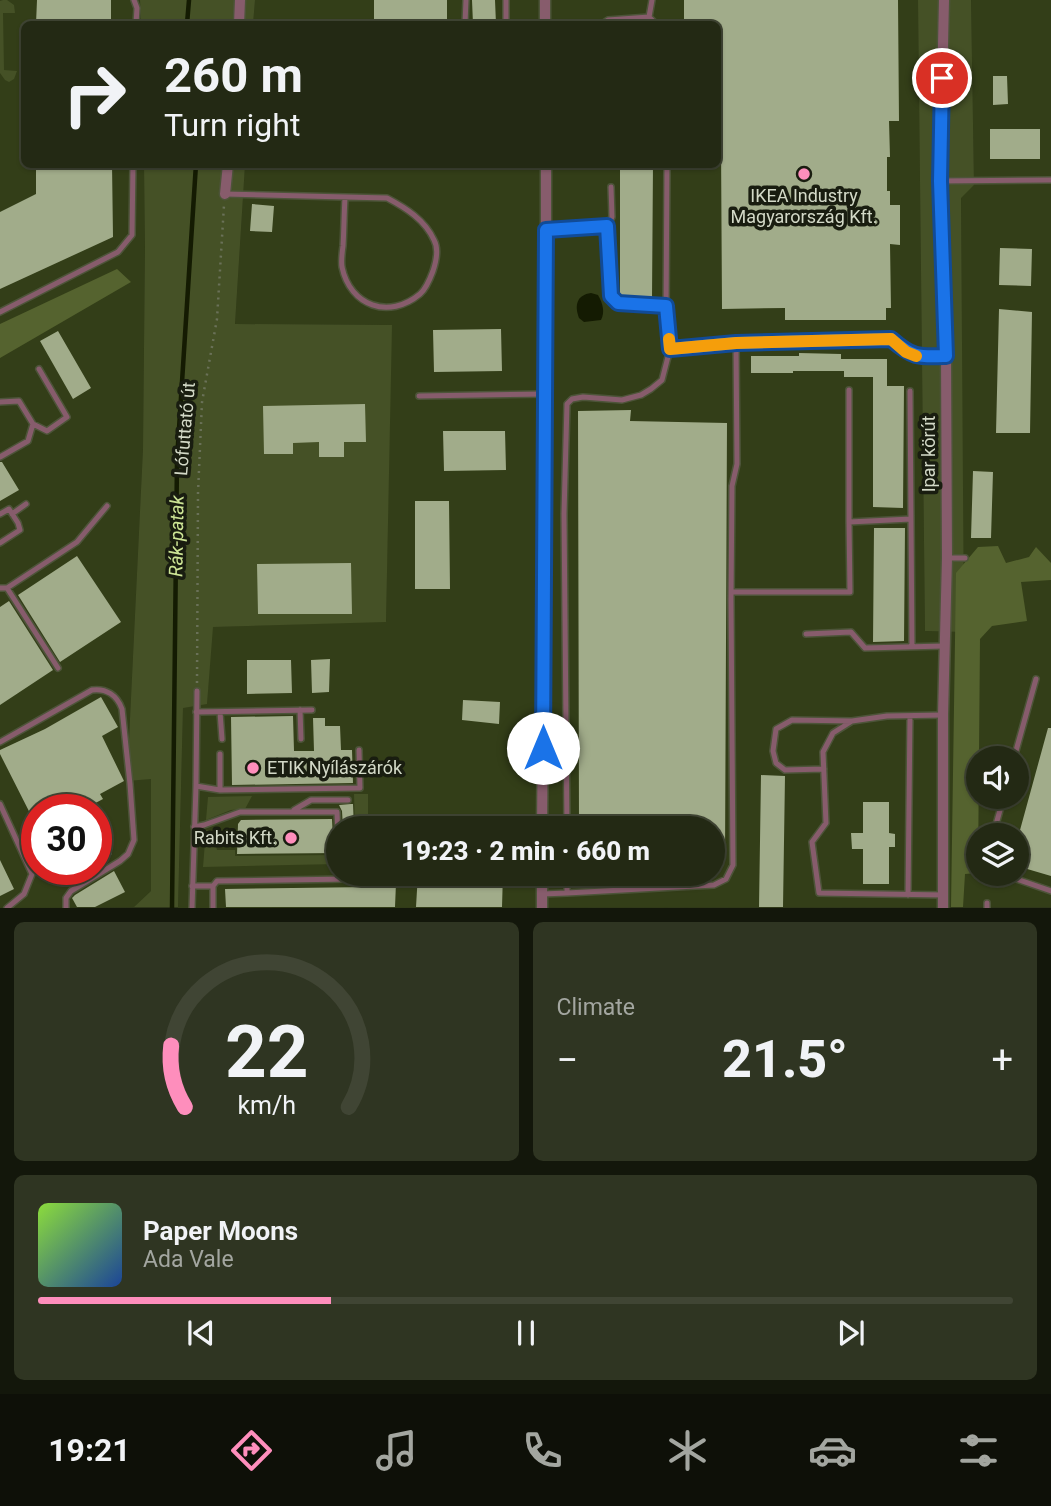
<!DOCTYPE html>
<meta charset="utf-8">
<style>
:root{--surface:#232914;--page:#2f3522;--text:#f1f3f6;--muted:#a3a6a0;--line:#404534;--accent:#fe8ebc}
body{margin:0;font-family:Roboto,sans-serif;background:var(--page);color:var(--text);height:100vh;display:flex;flex-direction:column;font-size:26px;white-space:nowrap}
*{box-sizing:border-box;margin:0}
p{font-size:23px;color:var(--muted)}
.icon{flex:none;width:38px;height:38px;fill:none;stroke:currentColor;stroke-width:2;stroke-linecap:round;stroke-linejoin:round}
.map{position:relative;height:908px;overflow:hidden}
.sheet{display:flex;flex-direction:column;gap:14px;padding:14px;background:#13170b;flex:1}
.sheet>*{flex:none}
.hud{position:absolute;left:21px;top:21px;width:700px;height:147px;border-radius:10px;box-shadow:0 2px 5px #0004,0 0 0 2px var(--line);background:#232914;color:var(--text);overflow:hidden}
.controls{position:absolute;left:966px;top:746px;display:grid;gap:14px}
.controls a{display:grid;place-items:center;width:63px;height:63px;border-radius:50%;background:var(--surface);box-shadow:0 2px 5px #0004,0 0 0 2px var(--line);font-size:35px}
.speed{position:absolute;left:21px;top:794px;display:flex;gap:14px;font-size:35px;font-weight:700;text-align:center}
.speed>*{display:grid;place-content:center;width:91px;height:91px;border-radius:50%;background:var(--surface);box-shadow:0 2px 5px #0004,0 0 0 2px var(--line);line-height:1}
.speed .limit{border:10px solid #d22;background:#fff;color:#111}
.pin{position:absolute;display:grid;place-items:center;width:60px;height:60px;color:#fff;margin:-30px;border:4px solid #fff;border-radius:50%;box-shadow:0 2px 7px #0007}
.me{position:absolute;width:77px;margin:-38px;rotate:0deg;stroke-linejoin:round;filter:drop-shadow(0 0 5px #0008)}
.turn{display:flex;align-items:center;gap:24px;height:147px;padding:0 28px;font-size:32px}
.turn .icon{width:91px;height:91px;stroke-width:2.5}
.turn b{display:block;font-size:49px;line-height:60px}
.big{font-size:52px;font-weight:800;line-height:1.1}
.sheet .widget{flex:1;display:flex;flex-direction:column;justify-content:center;gap:10px;min-width:0;padding:0 24px;border-radius:10px;background:var(--page)}
.sheet .dial{align-items:center;gap:0}
.dial svg{height:182px;overflow:visible;fill:none;stroke:var(--line);stroke-width:7;stroke-linecap:round;text-anchor:middle}
.dial text{fill:var(--text);stroke:none}
.song{display:flex;align-items:center;gap:21px}
.cover{width:84px;height:84px;border-radius:10px;background:linear-gradient(135deg,hsl(90 70% 55%),hsl(220 70% 35%))}
.played{height:7px;border-radius:4px;background:linear-gradient(90deg,var(--accent) 30%,var(--line) 30%)}
.keys{display:flex;justify-content:space-around;direction:ltr}
.heat{display:flex;justify-content:space-between;align-items:center;font-size:38px;direction:ltr}
.sheet .tiles{flex:1;display:grid;gap:14px;grid-template-columns:1fr 1fr}
.widget:last-child{grid-column:span 2}
.trip{position:absolute;left:326px;top:816px;width:399px;height:70px;border-radius:35px;background:var(--surface);box-shadow:0 2px 5px #0004,0 0 0 2px var(--line);font-weight:800;line-height:70px;text-align:center}
.tab-bar{display:flex;height:112px;justify-content:space-around;align-items:center;background:#0e1008;color:var(--muted)}
.tab-bar .icon{width:49px;height:49px}
.tab-bar .current{color:var(--accent)}
.tab-bar b{font-size:32px;color:var(--text)}
.map>svg:first-child{display:block}
</style>
<div class="map">
<svg width="1051" height="908" viewBox="0 0 1051 908">
<rect width="100%" height="100%" fill="#2f371a"/>
<path fill="#333e18" fill-rule="evenodd" d="M 0,0 L 140,0 L 141,24 L 24,24 L 24,164 L 144,165 L 145,247 L 143,449 L 127,781 L 151,778 L 151,891 L 134,907 L 0,908 ZM 37,810 L 96,810 L 96,870 L 37,870 Z
M 255,0 L 918,0 L 925,631 L 963,632 L 961,197 L 974,185 L 971,0 L 1051,0 L 1051,907 L 178,908 L 183,707 L 207,703 L 212,627 L 386,621 L 391,325 L 235,324 L 245,165 L 718,164 L 718,24 L 253,24 ZM 978,758 L 1017,758 L 1017,796 L 978,796 ZM 338,828 L 712,828 L 712,873 L 338,873 ZM 978,835 L 1017,835 L 1017,873 L 978,873 Z"/>
<path fill="#455126" d="M 3,0 L 7,0 L 14,5 L 15,13 L 3,13 L 4,70 L 17,71 L 14,79 L 9,82 L 5,80 L 0,73 L 0,1 Z
M 140,0 L 255,0 L 253,24 L 141,24 Z
M 918,0 L 971,0 L 974,185 L 961,198 L 964,632 L 925,631 Z
M 144,165 L 245,165 L 235,324 L 392,325 L 386,622 L 213,627 L 207,704 L 183,708 L 178,907 L 134,907 L 151,891 L 151,779 L 127,781 L 143,449 L 145,247 Z
M 354,794 L 368,794 L 368,828 L 355,828 Z
M 252,796 L 245,809 L 231,810 L 206,820 L 208,797 Z
M 206,830 C 216,832 215,841 217,850 L 235,850 L 235,856 L 338,855 L 338,864 L 203,867 Z"/>
<path fill="#55632f" d="M 117,269 L 131,282 L 0,358 L 0,324 Z
M 998,546 L 1006,563 L 1029,557 L 1036,547 L 1051,563 L 1051,580 L 1021,582 L 1027,621 L 992,626 L 980,639 L 978,873 L 965,874 L 963,907 L 951,907 L 956,573 L 978,547 Z"/>
<path fill="#141b02" d="M 591,293 L 598,295 C 603,304 605,312 601,320 L 584,322 L 579,318 C 574,305 577,295 591,293 Z"/>
<g fill="none" stroke-linecap="round" stroke-linejoin="round">
<path stroke="#141b02" stroke-width="4.5" d="M 187,24 L 189,0
M 172,908 L 177,460 L 196,164"/>
</g>
<path fill="#a1ac8a" d="M 37,0 L 111,0 L 111,24 L 36,24 Z
M 374,0 L 447,0 L 447,24 L 374,24 Z
M 472,0 L 495,0 L 496,24 L 473,24 Z
M 684,0 L 898,0 L 899,121 L 889,121 L 890,157 L 887,157 L 887,191 L 890,191 L 890,205 L 900,205 L 900,245 L 890,244 L 891,308 L 886,308 L 886,320 L 785,320 L 785,308 L 722,309 L 721,143 L 718,143 L 718,24 L 684,24 Z
M 993,76 L 1007,76 L 1008,104 L 993,105 Z
M 990,129 L 1040,129 L 1040,159 L 990,159 Z
M 36,164 L 112,164 L 113,237 L 0,289 L 0,212 L 36,194 Z
M 620,164 L 653,164 L 652,298 L 620,298 Z
M 252,204 L 274,206 L 272,232 L 250,231 Z
M 1000,248 L 1032,249 L 1031,286 L 999,285 Z
M 999,309 L 1032,312 L 1030,433 L 996,433 Z
M 501,329 L 502,371 L 434,372 L 433,330 Z
M 58,331 L 91,388 L 73,399 L 40,341 Z
M 799,353 L 841,354 L 841,359 L 887,359 L 887,386 L 904,386 L 903,508 L 873,507 L 873,377 L 844,377 L 844,371 L 793,371 L 793,373 L 751,373 L 751,356 L 799,356 Z
M 365,404 L 366,442 L 344,442 L 344,457 L 319,457 L 319,442 L 293,443 L 293,454 L 264,454 L 263,406 Z
M 631,410 L 630,421 L 727,423 L 725,860 L 712,860 L 712,828 L 579,828 L 578,411 Z
M 443,431 L 505,431 L 506,470 L 444,471 Z
M 0,462 L 2,462 L 19,490 L 0,501 Z
M 973,471 L 993,472 L 991,538 L 971,538 Z
M 415,501 L 449,501 L 450,589 L 415,589 Z
M 874,528 L 905,528 L 904,641 L 873,642 Z
M 77,556 L 121,622 L 60,662 L 18,595 Z
M 351,563 L 352,614 L 258,614 L 257,564 Z
M 9,601 L 53,670 L 0,705 L 0,607 Z
M 330,659 L 329,692 L 312,693 L 311,660 Z
M 247,660 L 291,660 L 292,693 L 247,694 Z
M 101,697 L 118,727 L 102,736 L 124,781 L 100,794 L 103,799 L 88,807 L 90,810 L 37,810 L 37,827 L 0,754 L 0,750 L 45,729 Z
M 463,700 L 500,702 L 499,724 L 462,720 Z
M 293,716 L 294,751 L 314,751 L 313,718 L 325,718 L 325,726 L 340,726 L 341,750 L 352,750 L 353,783 L 232,785 L 231,717 Z
M 1048,728 L 1051,728 L 1051,876 L 1017,866 L 1017,841 Z
M 761,775 L 785,776 L 783,907 L 759,907 Z
M 863,802 L 889,802 L 889,833 L 895,834 L 895,847 L 889,847 L 889,884 L 863,884 L 863,849 L 852,849 L 851,833 L 863,833 Z
M 351,804 L 353,804 L 354,828 L 343,828 L 342,811 L 339,805 Z
M 332,819 L 333,839 L 334,842 L 338,844 L 338,853 L 237,854 L 238,824 L 241,820 Z
M 96,822 L 112,854 L 96,862 Z
M 0,860 L 14,889 L 0,896 Z
M 58,870 L 96,870 L 67,887 Z
M 114,871 L 125,892 L 95,907 L 77,907 L 72,898 L 75,895 Z
M 418,873 L 503,873 L 502,907 L 416,907 Z
M 371,882 L 396,883 L 395,907 L 226,907 L 225,889 L 371,887 Z"/>
<g fill="none" stroke-linecap="round" stroke-linejoin="round">
<g stroke="#4d5439" stroke-width="8">
<path id="service" d="M 134,0 L 137,8 L 136,24
M 652,0 L 649,17 L 656,24
M 465,24 L 466,0
M 506,24 L 506,0
M 602,24 L 608,20 L 649,17
M 940,181 L 1051,180
M 225,194 L 387,198 C 406,208 425,220 434,240 C 439,249 436,262 433,271 C 430,279 426,289 420,294 C 389,320 350,306 342,267 C 341,260 342,253 343,246 C 344,230 344,214 345,198
M 607,226 L 612,217 L 611,187
M 546,230 L 607,226 L 611,296 L 618,303 L 666,306
M 0,312 L 118,252 L 132,235 L 133,164
M 736,343 L 891,339 C 913,359 917,357 946,356
M 849,390 L 849,522 L 911,519
M 910,391 L 912,647
M 419,396 L 546,394
M 0,402 L 19,401 L 33,424 L 28,441 L 0,457
M 33,424 L 47,431 L 67,417 L 39,369
M 0,514 L 9,509 L 18,523 L 20,530 L 0,543
M 12,514 L 26,504
M 947,558 L 965,558
M 0,588 L 7,588 L 77,542 L 107,506
M 7,588 L 58,668
M 731,592 L 850,592 L 849,522
M 806,634 L 851,632 L 865,648 L 944,646
M 300,710 L 301,739
M 196,712 L 312,710
M 220,712 L 222,739
M 943,715 L 887,716 L 852,721 L 833,733 L 823,752 L 826,823 L 812,842 L 819,893 L 944,895
M 0,742 L 92,690 C 106,688 117,695 122,709 L 130,784 L 134,840 L 128,854 L 120,861 L 71,891 L 66,898 L 66,908
M 1014,758 L 1036,679
M 824,769 L 785,770 L 776,763 L 773,751 L 776,729 L 792,720 L 852,721
M 196,786 L 220,790 L 360,788 L 359,750
M 220,790 L 220,754
M 0,804 L 32,874 L 24,894 L 7,908
M 294,810 L 311,800 L 348,800
M 194,827 L 204,825 L 240,812 L 337,812 L 338,839
M 567,828 L 564,514 L 567,404 L 572,399 L 583,397 L 622,400 L 641,395 L 651,389 L 662,380 L 670,349 L 666,317 L 667,164
M 993,835 L 1004,796
M 999,873 L 1051,891
M 192,886 L 213,886
M 567,893 L 714,885 L 726,879 L 733,865 L 731,599 L 732,486 L 737,464 L 736,343 L 670,349
M 542,894 L 567,893 L 567,873
M 908,895 L 910,716
M 987,903 L 987,908
M 192,908 L 196,786 L 197,691
M 213,908 L 213,886 L 217,881 L 348,879"/>
</g>
<g stroke="#4d5439" stroke-width="13">
<path id="minor" d="M 545,0 L 545,24
M 239,24 L 240,0
M 225,194 L 228,164
M 542,828 L 546,401 L 546,164
M 542,908 L 542,873
M 943,908 L 943,715 L 947,558 L 946,356 L 940,181 L 944,0"/>
</g>
<path stroke="#6a7158" stroke-width="2.5" stroke-dasharray="2 5" stroke-linecap="butt" d="M 197,683 L 198,493 L 202,402 L 217,319 L 224,205"/>
<use href="#service" stroke="#875c6c" stroke-width="5"/>
<use href="#minor" stroke="#875c6c" stroke-width="10"/>
</g>
<g fill="none" stroke-linecap="round" stroke-linejoin="round">
<g stroke="#114b97" stroke-width="18">
<path id="route" d="M 543,748 L 546,230 L 607,226 L 611,296 L 618,303 L 666,306 L 670,349 L 736,343 L 891,339 C 913,358 918,357 946,356 L 940,181 L 942,78"/>
</g>
<use href="#route" stroke="#1a73e8" stroke-width="12"/>
<path stroke="#f59e0b" stroke-width="12" d="M 669,339 L 670,349 L 736,343 L 891,339 L 906,352 L 916,356"/>
</g>
<g fill="#fe8ebc" stroke="#191d10" stroke-width="2.5">
<circle cx="804" cy="174" r="7"/>
<circle cx="253" cy="768" r="7"/>
<circle cx="291" cy="838" r="7"/>
</g>
<g text-anchor="middle" stroke-width="7" stroke-linejoin="round" paint-order="stroke">
<g font-size="18" fill="#d3d9c7" stroke="#191d10">
<text x="804" y="202">IKEA Industry<tspan x="804" dy="21">Magyarország Kft.</tspan></text>
<text x="267" y="774" text-anchor="start">ETIK Nyílászárók</text>
<text x="277" y="844" text-anchor="end">Rabits Kft.</text>
</g>
<g font-size="18" fill="#d3d9c7" stroke="#191d10">
<text transform="translate(185 429) rotate(-85)" y="6">Lófuttató út</text>
<text transform="translate(929 454) rotate(-90)" y="6">Ipar körút</text>
</g>
<g font-size="19" font-style="italic" fill="#cde595" stroke="#191d10">
<text transform="translate(176 536) rotate(-89)" y="7">Rák-patak</text>
</g>
</g>
</svg>
<div class="controls">
<a><svg class="icon" aria-label="sound" viewBox="0 0 24 24"><path d="M4 9h4l5-4v14l-5-4H4zM17 9q2 3 0 6"/></svg></a>
<a><svg class="icon" aria-label="layers" viewBox="0 0 24 24"><path d="M12 4l9 5-9 5-9-5zM3 14l9 5 9-5"/></svg></a>
</div>
<div class="speed"><div class="limit">30</div></div>
<div class="pin" style="left:942px;top:78px;background:#d93025"><svg class="icon" aria-label="arrive" viewBox="0 0 24 24"><path d="M6 21V4h12l-3 4 3 4H6"/></svg></div>
<svg class="me" style="left:543px;top:748px" viewBox="-20 -20 40 40"><circle r="19" fill="#fff"/><path d="M0-13L10 11 0 6-10 11z" fill="#1a73e8"/></svg>
<div class="trip">19:23 · 2 min · 660 m</div>
<div class="hud">
<div class="turn"><svg class="icon" aria-label="right" viewBox="0 0 24 24"><path d="M7 20v-9h11M14 6l5 5-5 5"/></svg><div><b>260 m</b>Turn right</div></div>
</div>
</div>
<section class="sheet">
<div class="tiles">
<div class="widget dial"><svg viewBox="0 0 100 80">
<path d="M14 69A42 42 0 1 1 86 69"/>
<path d="M14 69A42 42 0 0 1 8 42" stroke="#fe8ebc"/>
<text x="50" y="56" font-size="32" font-weight="700">22</text>
<text x="50" y="72" font-size="11">km/h</text>
</svg></div>
<div class="widget"><p>Climate</p>
<div class="heat"><a>−</a><b class="big">21.5°</b><a>+</a></div>
</div>
<div class="widget">
<div class="song"><i class="cover"></i><div><b>Paper Moons</b><p>Ada Vale</p></div></div>
<div class="played"></div>
<div class="keys"><svg class="icon" aria-label="previous" viewBox="0 0 24 24"><path d="M18 5L8 12l10 7zM5 5v14"/></svg><svg class="icon" aria-label="pause" viewBox="0 0 24 24"><path d="M8 5v14M16 5v14"/></svg><svg class="icon" aria-label="next" viewBox="0 0 24 24"><path d="M6 5l10 7-10 7zM19 5v14"/></svg></div>
</div>
</div>
</section>
<nav class="tab-bar">
<b>19:21</b>
<svg class="icon current" aria-label="directions" viewBox="0 0 24 24"><path d="M12 3l9 9-9 9-9-9zM9 14v-3h6M13 9l2 2-2 2"/></svg>
<svg class="icon" aria-label="music" viewBox="0 0 24 24"><path d="M9 18V5l10-2v13"/><circle cx="6" cy="18" r="3"/><circle cx="16" cy="16" r="3"/></svg>
<svg class="icon" aria-label="phone" viewBox="0 0 24 24"><path d="M5 4h4l2 5-3 2q2 4 5 5l2-3 5 2v4C11 20 4 13 5 4z"/></svg>
<svg class="icon" aria-label="climate" viewBox="0 0 24 24"><path d="M12 3v18M4 7l16 10M4 17L20 7"/></svg>
<svg class="icon" aria-label="car" viewBox="0 0 24 24"><path d="M5 17H2v-5l4-1 3-4h7l3 4 3 1v5h-3M9 17h6M6 11h13"/><circle cx="7" cy="17" r="2"/><circle cx="17" cy="17" r="2"/></svg>
<svg class="icon" aria-label="filters" viewBox="0 0 24 24"><path d="M4 7h16M4 17h16"/><circle cx="9" cy="7" r="2"/><circle cx="15" cy="17" r="2"/></svg>
</nav>
